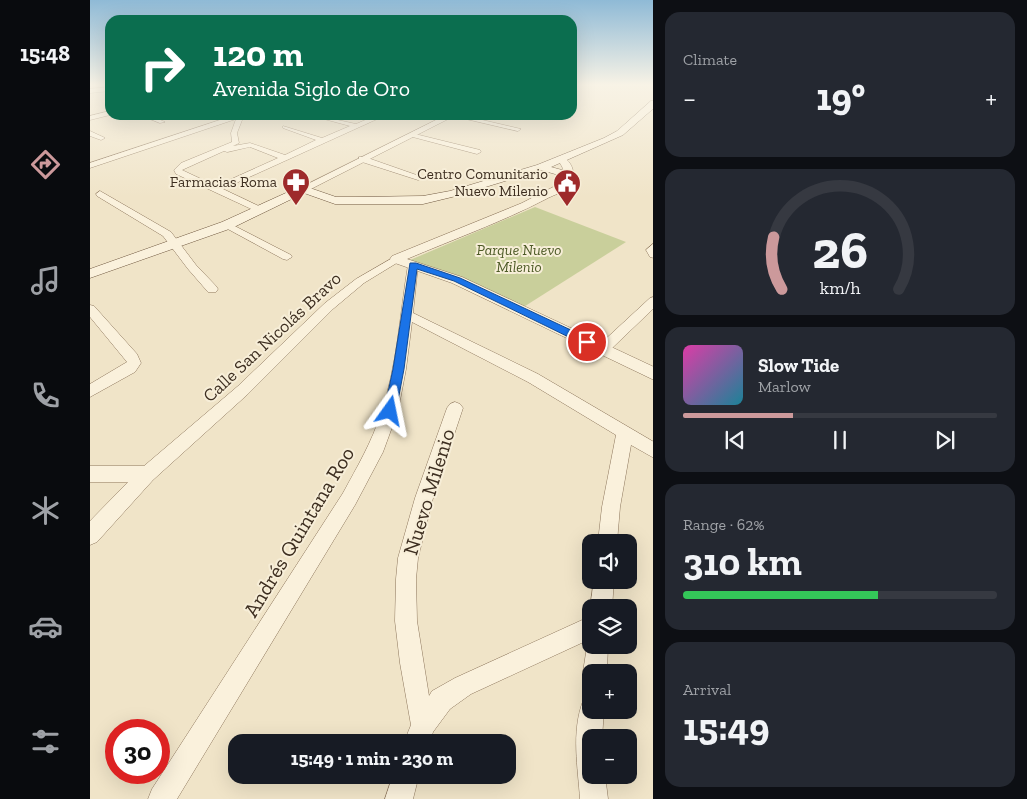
<!DOCTYPE html>
<meta charset="utf-8">
<style>
:root{--surface:#171b24;--page:#242831;--text:#f1f3f6;--muted:#9ea1a6;--line:#363941;--accent:#cc999b}
body{margin:0;font-family:"Zilla Slab",serif;background:var(--page);color:var(--text);height:100vh;display:flex;flex-direction:column;font-size:19px;white-space:nowrap}
*{box-sizing:border-box;margin:0}
p{font-size:16px;color:var(--muted)}
.icon{flex:none;width:28px;height:28px;fill:none;stroke:currentColor;stroke-width:2;stroke-linecap:round;stroke-linejoin:round}
.map{position:relative;flex:1;overflow:hidden}
.side{display:flex;flex-direction:column;gap:12px;padding:12px;background:#0d0f14;width:374px}
.side>*{flex:none}
.hud{position:absolute;left:15px;top:15px;width:472px;height:105px;border-radius:15px;box-shadow:0 5px 20px #0002;background:#0b6e4f;color:#fff;overflow:hidden}
.buttons{position:absolute;left:492px;top:534px;display:grid;gap:10px}
.buttons a{display:grid;place-items:center;width:55px;height:55px;border-radius:10px;background:var(--surface);box-shadow:0 5px 20px #0002;font-size:25px}
.speed{position:absolute;left:15px;top:719px;display:flex;gap:10px;font-size:25px;font-weight:700;text-align:center}
.speed>*{display:grid;place-content:center;width:65px;height:65px;border-radius:50%;background:var(--surface);box-shadow:0 5px 20px #0002;line-height:1}
.speed .limit{border:8px solid #d22;background:#fff;color:#111}
.pin{position:absolute;display:grid;place-items:center;width:42px;height:42px;color:#fff;margin:-21px;border:2px solid #fff;border-radius:50%;box-shadow:0 1px 5px #0007}
.me{position:absolute;width:55px;margin:-28px;rotate:12deg;stroke-linejoin:round;filter:drop-shadow(0 0 4px #0008)}
.turn{display:flex;align-items:center;gap:18px;height:105px;padding:0 25px;font-size:22px}
.turn .icon{width:65px;height:65px;stroke-width:2.5}
.turn b{display:block;font-size:35px;line-height:42px}
.big{font-size:38px;font-weight:700;line-height:1.1}
.side .widget{flex:1;display:flex;flex-direction:column;justify-content:center;gap:8px;min-width:0;padding:0 18px;border-radius:15px;background:var(--page)}
.side .dial{align-items:center;gap:0}
.dial svg{height:130px;overflow:visible;fill:none;stroke:var(--line);stroke-width:7;stroke-linecap:round;text-anchor:middle}
.dial text{fill:var(--text);stroke:none}
.song{display:flex;align-items:center;gap:15px}
.cover{width:60px;height:60px;border-radius:8px;background:linear-gradient(135deg,hsl(320 70% 55%),hsl(190 70% 35%))}
.played{height:5px;border-radius:2px;background:linear-gradient(90deg,var(--accent) 35%,var(--line) 35%)}
.keys{display:flex;justify-content:space-around;direction:ltr}
.heat{display:flex;justify-content:space-between;align-items:center;font-size:28px;direction:ltr}
.charge{height:8px;border-radius:4px;background:linear-gradient(90deg,#34c759 62%,var(--line) 0)}
.trip{position:absolute;left:138px;top:734px;width:288px;height:50px;border-radius:15px;background:var(--surface);box-shadow:0 5px 20px #0002;font-weight:700;line-height:50px;text-align:center}
main{display:flex;flex:1;min-height:0}
.dock{display:flex;flex-direction:column;width:90px;justify-content:space-around;align-items:center;background:#090b0e;color:var(--muted)}
.dock .icon{width:35px;height:35px}
.dock .selected{color:var(--accent)}
.dock b{font-size:22px;color:var(--text)}
.map>svg:first-child{display:block}
</style>
<main>
<nav class="dock">
<b>15:48</b>
<svg class="icon selected" aria-label="directions" viewBox="0 0 24 24"><path d="M12 3l9 9-9 9-9-9zM9 14v-3h6M13 9l2 2-2 2"/></svg>
<svg class="icon" aria-label="music" viewBox="0 0 24 24"><path d="M9 18V5l10-2v13"/><circle cx="6" cy="18" r="3"/><circle cx="16" cy="16" r="3"/></svg>
<svg class="icon" aria-label="phone" viewBox="0 0 24 24"><path d="M5 4h4l2 5-3 2q2 4 5 5l2-3 5 2v4C11 20 4 13 5 4z"/></svg>
<svg class="icon" aria-label="climate" viewBox="0 0 24 24"><path d="M12 3v18M4 7l16 10M4 17L20 7"/></svg>
<svg class="icon" aria-label="car" viewBox="0 0 24 24"><path d="M5 17H2v-5l4-1 3-4h7l3 4 3 1v5h-3M9 17h6M6 11h13"/><circle cx="7" cy="17" r="2"/><circle cx="17" cy="17" r="2"/></svg>
<svg class="icon" aria-label="filters" viewBox="0 0 24 24"><path d="M4 7h16M4 17h16"/><circle cx="9" cy="7" r="2"/><circle cx="15" cy="17" r="2"/></svg>
</nav>
<div class="map">
<svg width="564" height="799" viewBox="0 0 564 799">
<rect width="100%" height="100%" fill="#f0e4c8"/>
<path fill="#c9cf9b" d="M 445,207 L 536,242 L 432,308 L 313,263 Z"/>
<g fill="none" stroke-linecap="round" stroke-linejoin="round">
<g stroke="#8d765c" stroke-width="1">
<path id="minor" d="M 20,87 L 20,91 L 0,93 L 0,89 Z
M 20,111 L 20,115 L 0,120 L 0,116 Z
M 50,115 L 59,115 L 75,122 L 70,123 Z
M 145,115 L 154,115 L 147,133 L 149,143 L 143,146 L 160,143 L 195,155 L 226,140 L 193,128 L 193,126 L 232,138 L 260,126 L 234,119 L 234,117 L 266,124 L 287,115 L 296,115 L 133,189 L 173,208 L 175,210 L 170,213 L 86,174 L 84,170 L 91,163 L 142,142 L 141,133 L 146,119 L 0,168 L 0,163 ZM 160,147 L 188,158 L 126,186 L 92,170 L 134,151 L 137,152 Z
M 359,115 L 371,115 L 431,129 L 428,131 Z
M 0,131 L 13,137 L 15,138 L 11,140 L 0,136 Z
M 321,133 L 390,150 L 391,152 L 387,154 L 319,136 L 318,135 Z
M 269,157 L 275,157 L 335,178 L 328,180 L 269,161 Z
M 10,191 L 81,232 L 106,265 L 126,286 L 128,289 L 126,292 L 118,292 L 98,269 L 73,236 L 7,196 L 6,194 Z
M 137,222 L 201,255 L 202,257 L 197,260 L 193,259 L 134,227 L 134,223 Z
M 564,243 L 564,258 L 560,257 L 556,250 Z
M 306,256 L 310,257 L 311,259 L 310,261 L 274,283 L 243,309 L 158,394 L 63,480 L 7,542 L 0,545 L 0,521 L 38,482 L 0,482 L 0,466 L 54,466 L 148,386 L 235,303 L 266,279 Z
M 323,262 L 328,265 L 323,313 L 448,374 L 564,442 L 564,458 L 541,445 L 530,507 L 527,542 L 508,542 L 512,507 L 526,435 L 438,382 L 322,322 L 316,369 L 308,411 L 293,452 L 265,505 L 87,799 L 58,799 L 62,789 L 253,493 C 267,467 282,442 291,413 C 307,368 310,313 318,265 Z
M 564,297 L 564,308 L 518,352 L 508,352 L 506,349 L 508,346 L 560,298 Z
M 0,305 L 4,306 L 47,354 L 51,363 L 45,372 L 0,397 L 0,384 L 37,362 L 0,317 Z
M 365,402 L 370,404 L 373,408 L 343,498 L 328,558 L 326,579 L 327,621 L 339,696 L 342,691 L 365,678 L 501,616 L 501,645 L 518,645 L 517,672 L 501,672 L 501,682 L 497,680 L 493,672 L 498,640 L 381,694 L 360,709 L 343,732 L 340,742 L 314,742 L 321,725 L 310,663 L 305,621 L 306,579 L 308,558 L 325,498 L 357,408 L 360,404 Z
M 504,580 L 524,580 L 522,608 L 501,608 L 501,610 L 500,608 Z
M 501,698 L 501,710 L 514,710 L 512,738 L 501,738 L 501,775 L 515,775 L 518,799 L 490,799 C 488,768 481,732 493,701 Z
M 303,775 L 329,775 L 323,799 L 295,799 Z"/>
</g>
<g stroke="#8d765c" stroke-width="1">
<path id="tertiary" d="M 356,115 L 366,115 L 217,191 L 209,191 L 208,189 Z
M 472,157 C 483,161 487,176 479,186 C 475,192 463,195 456,199 C 412,222 364,239 317,259 L 372,277 L 564,367 L 564,380 L 362,283 L 302,262 L 300,259 L 302,256 L 432,203 L 471,183 C 477,173 473,168 468,160 Z"/>
</g>
<g stroke="#6f573f" stroke-width="1">
<path id="secondary" d="M 561,101 L 564,101 L 564,108 L 533,135 L 461,167 L 483,173 L 484,175 L 483,177 L 479,178 L 451,170 L 366,196 L 333,204 L 245,204 L 214,193 L 142,228 L 0,278 L 0,269 L 132,222 L 209,187 L 217,187 L 246,197 L 266,197 L 333,196 L 360,191 L 447,165 L 514,138 L 527,131 Z"/>
</g>
<use href="#minor" fill="#faf1dc" fill-rule="evenodd"/>
<use href="#tertiary" fill="#faf1dc" fill-rule="evenodd"/>
<use href="#secondary" fill="#faf1dc" fill-rule="evenodd"/>
</g>
<linearGradient id="sky" x2="0" y2="1"><stop stop-color="#8fbad6"/><stop offset="0.43" stop-color="#f8f3e6"/><stop offset="1" stop-color="#f8f3e6" stop-opacity="0"/></linearGradient>
<rect width="564" height="197" fill="url(#sky)"/>
<path fill="#1a73e8" stroke="#114b97" d="M 320,263 L 326,263 L 370,278 L 500,339 L 502,342 L 497,345 L 493,344 L 364,281 L 327,269 L 314,369 L 306,411 L 304,415 L 296,415 L 294,411 L 303,369 Z"/>
<defs>
<g id="pharmacy-pin" transform="scale(1.4375)"><path d="M0 17L-7.5 6A9.5 9.5 0 1 1 7.5 6Z" fill="#9e2a2b" stroke="#f7eed8"/><path d="M-2-6h4v4h4v4h-4v4h-4v-4h-4v-4h4Z" fill="#fff"/></g>
<g id="civic-pin" transform="scale(1.4375)"><path d="M0 17L-7.5 6A9.5 9.5 0 1 1 7.5 6Z" fill="#9e2a2b" stroke="#f7eed8"/><path d="M-.6-6.5H3V-4.5H.6V-3L4-1V1h2V6H-6V1h2V-1L-.6-3ZM-1.2 2.5V6h2.4V2.5Z" fill="#fff"/></g>
</defs>
<g fill-rule="evenodd">
<use href="#pharmacy-pin" x="206" y="182"/>
<use href="#civic-pin" x="477" y="183"/>
</g>
<g text-anchor="middle" stroke-width="4" stroke-linejoin="round" paint-order="stroke">
<g font-size="15" fill="#3d2e20" stroke="#f7eed8" text-anchor="end">
<text x="458" y="179">Centro Comunitario<tspan x="458" dy="17">Nuevo Milenio</tspan></text>
<text x="187" y="187">Farmacias Roma</text>
</g>
<g font-size="15" font-style="italic" fill="#4d5a26" stroke="#f7eed8">
<text x="429" y="255">Parque Nuevo<tspan x="429" dy="17">Milenio</tspan></text>
</g>
<g font-size="18" fill="#3d2e20" stroke="#f7eed8">
<text transform="translate(182 337) rotate(-43)" y="6">Calle San Nicolás Bravo</text>
</g>
<g font-size="21" fill="#3d2e20" stroke="#f7eed8">
<text transform="translate(339 492) rotate(-73)" y="7">Nuevo Milenio</text>
<text transform="translate(209 532) rotate(-59)" y="7">Andrés Quintana Roo</text>
</g>
</g>
</svg>
<div class="buttons">
<a><svg class="icon" aria-label="sound" viewBox="0 0 24 24"><path d="M4 9h4l5-4v14l-5-4H4zM17 9q2 3 0 6"/></svg></a>
<a><svg class="icon" aria-label="layers" viewBox="0 0 24 24"><path d="M12 4l9 5-9 5-9-5zM3 14l9 5 9-5"/></svg></a>
<a>+</a>
<a>−</a>
</div>
<div class="speed"><div class="limit">30</div></div>
<div class="pin" style="left:497px;top:342px;background:#d93025"><svg class="icon" aria-label="arrive" viewBox="0 0 24 24"><path d="M6 21V4h12l-3 4 3 4H6"/></svg></div>
<svg class="me" style="left:300px;top:411px" viewBox="-20 -20 40 40"><path d="M0-17L14 15 0 8-14 15z" fill="#1a73e8" stroke="#fff" stroke-width="4"/></svg>
<div class="trip">15:49 · 1 min · 230 m</div>
<div class="hud">
<div class="turn"><svg class="icon" aria-label="right" viewBox="0 0 24 24"><path d="M7 20v-9h11M14 6l5 5-5 5"/></svg><div><b>120 m</b>Avenida Siglo de Oro</div></div>
</div>
</div>
<section class="side">
<div class="widget"><p>Climate</p>
<div class="heat"><a>−</a><b class="big">19°</b><a>+</a></div>
</div>
<div class="widget dial"><svg viewBox="0 0 100 80">
<path d="M14 69A42 42 0 1 1 86 69"/>
<path d="M14 69A42 42 0 0 1 9 37" stroke="#cc999b"/>
<text x="50" y="56" font-size="32" font-weight="700">26</text>
<text x="50" y="72" font-size="11">km/h</text>
</svg></div>
<div class="widget">
<div class="song"><i class="cover"></i><div><b>Slow Tide</b><p>Marlow</p></div></div>
<div class="played"></div>
<div class="keys"><svg class="icon" aria-label="previous" viewBox="0 0 24 24"><path d="M18 5L8 12l10 7zM5 5v14"/></svg><svg class="icon" aria-label="pause" viewBox="0 0 24 24"><path d="M8 5v14M16 5v14"/></svg><svg class="icon" aria-label="next" viewBox="0 0 24 24"><path d="M6 5l10 7-10 7zM19 5v14"/></svg></div>
</div>
<div class="widget"><p>Range · 62%</p><b class="big">310 km</b><div class="charge"></div></div>
<div class="widget"><p>Arrival</p><b class="big">15:49</b></div>
</section>
</main>
